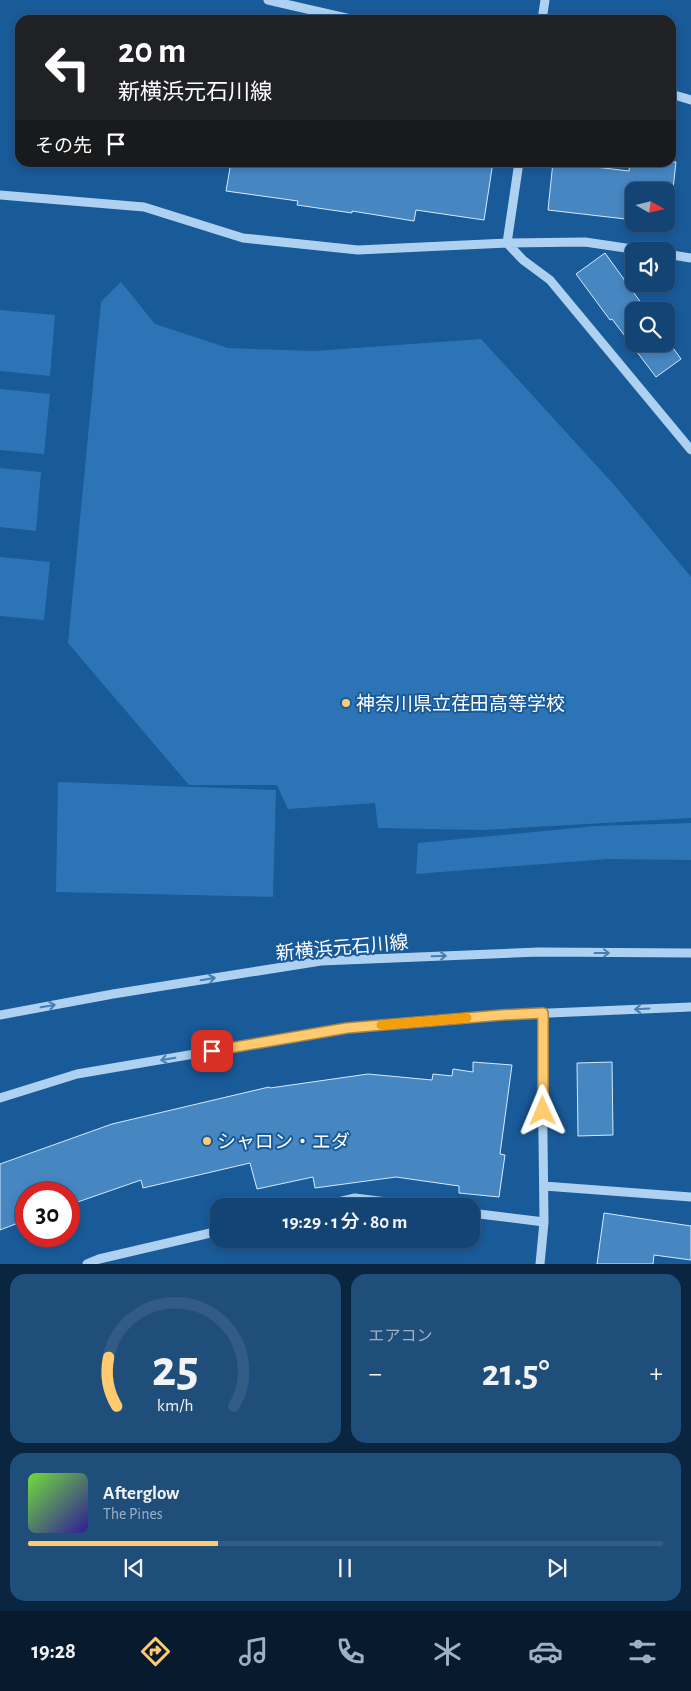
<!DOCTYPE html>
<html lang="ja">
<meta charset="utf-8">
<style>
:root{--surface:#134473;--page:#204e7b;--text:#f1f3f6;--muted:#9db0c4;--line:#325c85;--accent:#ffcb6e}
body{margin:0;font-family:"Alegreya Sans","Noto Sans JP",sans-serif;background:var(--page);color:var(--text);height:100vh;display:flex;flex-direction:column;font-size:19px;white-space:nowrap}
*{box-sizing:border-box;margin:0}
p{font-size:16px;color:var(--muted)}
.icon{flex:none;width:28px;height:28px;fill:none;stroke:currentColor;stroke-width:2;stroke-linecap:round;stroke-linejoin:round}
.map{position:relative;height:1264px;overflow:hidden}
.drawer{display:flex;flex-direction:column;gap:10px;padding:10px;background:#0a253f;flex:1}
.drawer>*{flex:none}
.banner{position:absolute;left:15px;top:15px;width:661px;height:152px;border-radius:15px;box-shadow:0 2px 8px #0003,0 0 0 1px var(--line);background:#202124;color:#fff;overflow:hidden}
.needle{width:32px;rotate:98deg}
.controls{position:absolute;left:625px;top:182px;display:grid;gap:10px}
.controls a{display:grid;place-items:center;width:50px;height:50px;border-radius:10px;background:var(--surface);box-shadow:0 2px 8px #0003,0 0 0 1px var(--line);font-size:25px}
.speed{position:absolute;left:15px;top:1182px;display:flex;gap:10px;font-size:25px;font-weight:700;text-align:center}
.speed>*{display:grid;place-content:center;width:65px;height:65px;border-radius:50%;background:var(--surface);box-shadow:0 2px 8px #0003,0 0 0 1px var(--line);line-height:1}
.speed .limit{border:8px solid #d22;background:#fff;color:#111}
.pin{position:absolute;display:grid;place-items:center;width:42px;height:42px;color:#fff;margin:-21px;border-radius:10px;box-shadow:0 2px 8px #0006}
.me{position:absolute;width:55px;margin:-28px;rotate:359deg;stroke-linejoin:round;filter:drop-shadow(0 0 4px #0008)}
.turn{display:flex;align-items:center;gap:18px;height:105px;padding:0 20px;font-size:22px}
.turn .icon{width:65px;height:65px;stroke-width:2.5}
.turn b{display:block;font-size:35px;line-height:42px}
.then{display:flex;align-items:center;height:48px;padding:0 20px;background:#0003;gap:10px;font-size:19px}
.big{font-size:38px;font-weight:600;line-height:1.1}
.drawer .card{flex:1;display:flex;flex-direction:column;justify-content:center;gap:8px;min-width:0;padding:0 18px;border-radius:15px;background:var(--page)}
.drawer .dial{align-items:center;gap:0}
.dial svg{height:130px;overflow:visible;fill:none;stroke:var(--line);stroke-width:7;stroke-linecap:round;text-anchor:middle}
.dial text{fill:var(--text);stroke:none}
.song{display:flex;align-items:center;gap:15px}
.cover{width:60px;height:60px;border-radius:8px;background:linear-gradient(135deg,hsl(100 70% 55%),hsl(250 70% 35%))}
.played{height:5px;border-radius:2px;background:linear-gradient(90deg,var(--accent) 30%,var(--line) 30%)}
.keys{display:flex;justify-content:space-around;direction:ltr}
.heat{display:flex;justify-content:space-between;align-items:center;font-size:28px;direction:ltr}
.drawer .tiles{flex:1;display:grid;gap:10px;grid-template-columns:1fr 1fr}
.card:last-child{grid-column:span 2}
.trip{position:absolute;left:210px;top:1198px;width:270px;height:50px;border-radius:15px;background:var(--surface);box-shadow:0 2px 8px #0003,0 0 0 1px var(--line);font-weight:600;line-height:50px;text-align:center}
.tab-bar{display:flex;height:80px;justify-content:space-around;align-items:center;background:#081b2e;color:var(--muted)}
.tab-bar .icon{width:35px;height:35px}
.tab-bar .active{color:var(--accent)}
.tab-bar b{font-size:22px;color:var(--text)}
.map>svg:first-child{display:block}
</style>
<div class="map">
<svg width="691" height="1264" viewBox="0 0 691 1264">
<rect width="100%" height="100%" fill="#195a99"/>
<path fill="#2d74b6" d="M 121,282 L 155,324 L 228,348 L 314,351 L 481,339 L 616,487 L 691,577 L 691,818 L 484,830 L 378,828 L 375,803 L 288,809 L 277,785 L 189,785 L 68,643 L 101,302 Z
M 0,310 L 55,315 L 50,376 L 0,371 Z
M 0,389 L 50,394 L 44,454 L 0,450 Z
M 0,468 L 41,472 L 36,531 L 0,527 Z
M 0,557 L 50,562 L 44,620 L 0,616 Z
M 58,782 L 276,790 L 273,897 L 56,892 Z
M 691,823 L 691,860 L 607,859 L 416,874 L 418,843 L 596,826 Z"/>
<path fill="#4686c1" stroke="#d6eafc" d="M 231,162 L 493,162 L 484,220 L 416,210 L 414,221 L 352,211 L 352,213 L 297,205 L 298,201 L 226,191 Z
M 553,162 L 629,171 L 630,162 L 676,162 L 669,225 L 661,224 L 666,224 L 666,191 L 634,191 L 634,220 L 548,210 Z
M 605,253 L 647,311 L 634,311 L 634,344 L 666,344 L 666,338 L 681,359 L 656,377 L 612,319 L 610,320 L 576,274 Z
M 473,1062 L 512,1065 L 500,1154 L 505,1155 L 499,1197 L 459,1193 L 459,1186 L 396,1177 L 315,1188 L 313,1177 L 257,1189 L 250,1163 L 143,1188 L 141,1180 L 69,1205 L 69,1194 L 26,1194 L 26,1220 L 0,1230 L 0,1164 L 112,1124 L 269,1087 L 270,1088 L 368,1074 L 432,1080 L 433,1074 L 452,1076 L 453,1069 L 473,1072 Z
M 612,1062 L 613,1135 L 578,1136 L 577,1063 Z
M 604,1213 L 691,1226 L 691,1260 L 654,1255 L 653,1264 L 597,1264 Z"/>
<g fill="none" stroke-linecap="round" stroke-linejoin="round">
<path stroke="#aed1f1" stroke-width="9" d="M 268,0 L 355,20
M 542,20 L 545,0
M 671,94 L 691,100
M 519,162 L 507,243 L 523,260 L 550,280 L 691,450
M 0,195 L 144,207 L 243,238 L 358,250 L 507,243 L 585,242 L 646,251
M 666,254 L 691,258
M 0,1015 L 113,994 L 321,961 L 539,952 L 691,953
M 0,1098 L 77,1074 L 347,1028 L 502,1015 L 691,1007
M 544,1186 L 691,1197
M 321,1206 L 355,1198 L 419,1206
M 471,1213 L 544,1222
M 87,1264 L 99,1259 L 219,1231
M 540,1264 L 544,1222 L 542,1054 L 543,1013"/>
</g>
<defs><path id="oneway-shaft" d="M-6 0H5M1.5-3L5.5 0L1.5 3" fill="none" stroke-width="1.6" stroke-linecap="round" stroke-linejoin="round" transform="scale(1.25)"/></defs>
<g stroke="#467eb3">
<use href="#oneway-shaft" transform="translate(602 953)"/>
<use href="#oneway-shaft" transform="translate(439 956) rotate(-2)"/>
<use href="#oneway-shaft" transform="translate(208 979) rotate(-9)"/>
<use href="#oneway-shaft" transform="translate(48 1006) rotate(-10)"/>
<use href="#oneway-shaft" transform="translate(642 1009) rotate(177)"/>
<use href="#oneway-shaft" transform="translate(168 1059) rotate(170)"/>
</g>
<g fill="none" stroke-linecap="round" stroke-linejoin="round">
<g stroke="#a68448" stroke-width="12">
<path id="route" d="M 212,1051 L 347,1028 L 502,1015 L 543,1013 L 543,1111"/>
</g>
<use href="#route" stroke="#ffcb6e" stroke-width="9"/>
<path stroke="#f59e0b" stroke-width="9" d="M 381,1025 L 467,1018"/>
</g>
<g fill="#ffcb6e" stroke="#195a99" stroke-width="2">
<circle cx="346" cy="703" r="5"/>
<circle cx="207" cy="1141" r="5"/>
</g>
<g text-anchor="middle" stroke-width="4" stroke-linejoin="round" paint-order="stroke">
<g font-size="19" fill="#fff" stroke="#195a99" text-anchor="start">
<text x="356" y="710">神奈川県立荏田高等学校</text>
<text x="217" y="1148">シャロン・エダ</text>
</g>
<g font-size="19" fill="#fff" stroke="#195a99">
<text transform="translate(342 947) rotate(-5)" y="7">新横浜元石川線</text>
</g>
</g>
</svg>
<div class="controls">
<a><svg class="needle" viewBox="-14 -14 28 28"><path d="M0-13l5 13h-10z" fill="#e53935"/><path d="M0 13l5-13h-10z" fill="#9db0c4"/></svg></a>
<a><svg class="icon" aria-label="sound" viewBox="0 0 24 24"><path d="M4 9h4l5-4v14l-5-4H4zM17 9q2 3 0 6"/></svg></a>
<a><svg class="icon" aria-label="search" viewBox="0 0 24 24"><circle cx="10" cy="10" r="6"/><path d="M15 15l6 6"/></svg></a>
</div>
<div class="speed"><div class="limit">30</div></div>
<div class="pin" style="left:212px;top:1051px;background:#d93025"><svg class="icon" aria-label="arrive" viewBox="0 0 24 24"><path d="M6 21V4h12l-3 4 3 4H6"/></svg></div>
<svg class="me" style="left:543px;top:1111px" viewBox="-20 -20 40 40"><path d="M0-17L14 15 0 8-14 15z" fill="#ffcb6e" stroke="#fff" stroke-width="4"/></svg>
<div class="trip">19:29 · 1 分 · 80 m</div>
<div class="banner">
<div class="turn"><svg class="icon" aria-label="left" viewBox="0 0 24 24"><path d="M17 20v-9H6M10 6l-5 5 5 5"/></svg><div><b>20 m</b>新横浜元石川線</div></div>
<div class="then">その先<svg class="icon" aria-label="arrive" viewBox="0 0 24 24"><path d="M6 21V4h12l-3 4 3 4H6"/></svg></div>
</div>
</div>
<section class="drawer">
<div class="tiles">
<div class="card dial"><svg viewBox="0 0 100 80">
<path d="M14 69A42 42 0 1 1 86 69"/>
<path d="M14 69A42 42 0 0 1 9 39" stroke="#ffcb6e"/>
<text x="50" y="56" font-size="32" font-weight="700">25</text>
<text x="50" y="72" font-size="11">km/h</text>
</svg></div>
<div class="card"><p>エアコン</p>
<div class="heat"><a>−</a><b class="big">21.5°</b><a>+</a></div>
</div>
<div class="card">
<div class="song"><i class="cover"></i><div><b>Afterglow</b><p>The Pines</p></div></div>
<div class="played"></div>
<div class="keys"><svg class="icon" aria-label="previous" viewBox="0 0 24 24"><path d="M18 5L8 12l10 7zM5 5v14"/></svg><svg class="icon" aria-label="pause" viewBox="0 0 24 24"><path d="M8 5v14M16 5v14"/></svg><svg class="icon" aria-label="next" viewBox="0 0 24 24"><path d="M6 5l10 7-10 7zM19 5v14"/></svg></div>
</div>
</div>
</section>
<nav class="tab-bar">
<b>19:28</b>
<svg class="icon active" aria-label="directions" viewBox="0 0 24 24"><path d="M12 3l9 9-9 9-9-9zM9 14v-3h6M13 9l2 2-2 2"/></svg>
<svg class="icon" aria-label="music" viewBox="0 0 24 24"><path d="M9 18V5l10-2v13"/><circle cx="6" cy="18" r="3"/><circle cx="16" cy="16" r="3"/></svg>
<svg class="icon" aria-label="phone" viewBox="0 0 24 24"><path d="M5 4h4l2 5-3 2q2 4 5 5l2-3 5 2v4C11 20 4 13 5 4z"/></svg>
<svg class="icon" aria-label="climate" viewBox="0 0 24 24"><path d="M12 3v18M4 7l16 10M4 17L20 7"/></svg>
<svg class="icon" aria-label="car" viewBox="0 0 24 24"><path d="M5 17H2v-5l4-1 3-4h7l3 4 3 1v5h-3M9 17h6M6 11h13"/><circle cx="7" cy="17" r="2"/><circle cx="17" cy="17" r="2"/></svg>
<svg class="icon" aria-label="filters" viewBox="0 0 24 24"><path d="M4 7h16M4 17h16"/><circle cx="9" cy="7" r="2"/><circle cx="15" cy="17" r="2"/></svg>
</nav>
